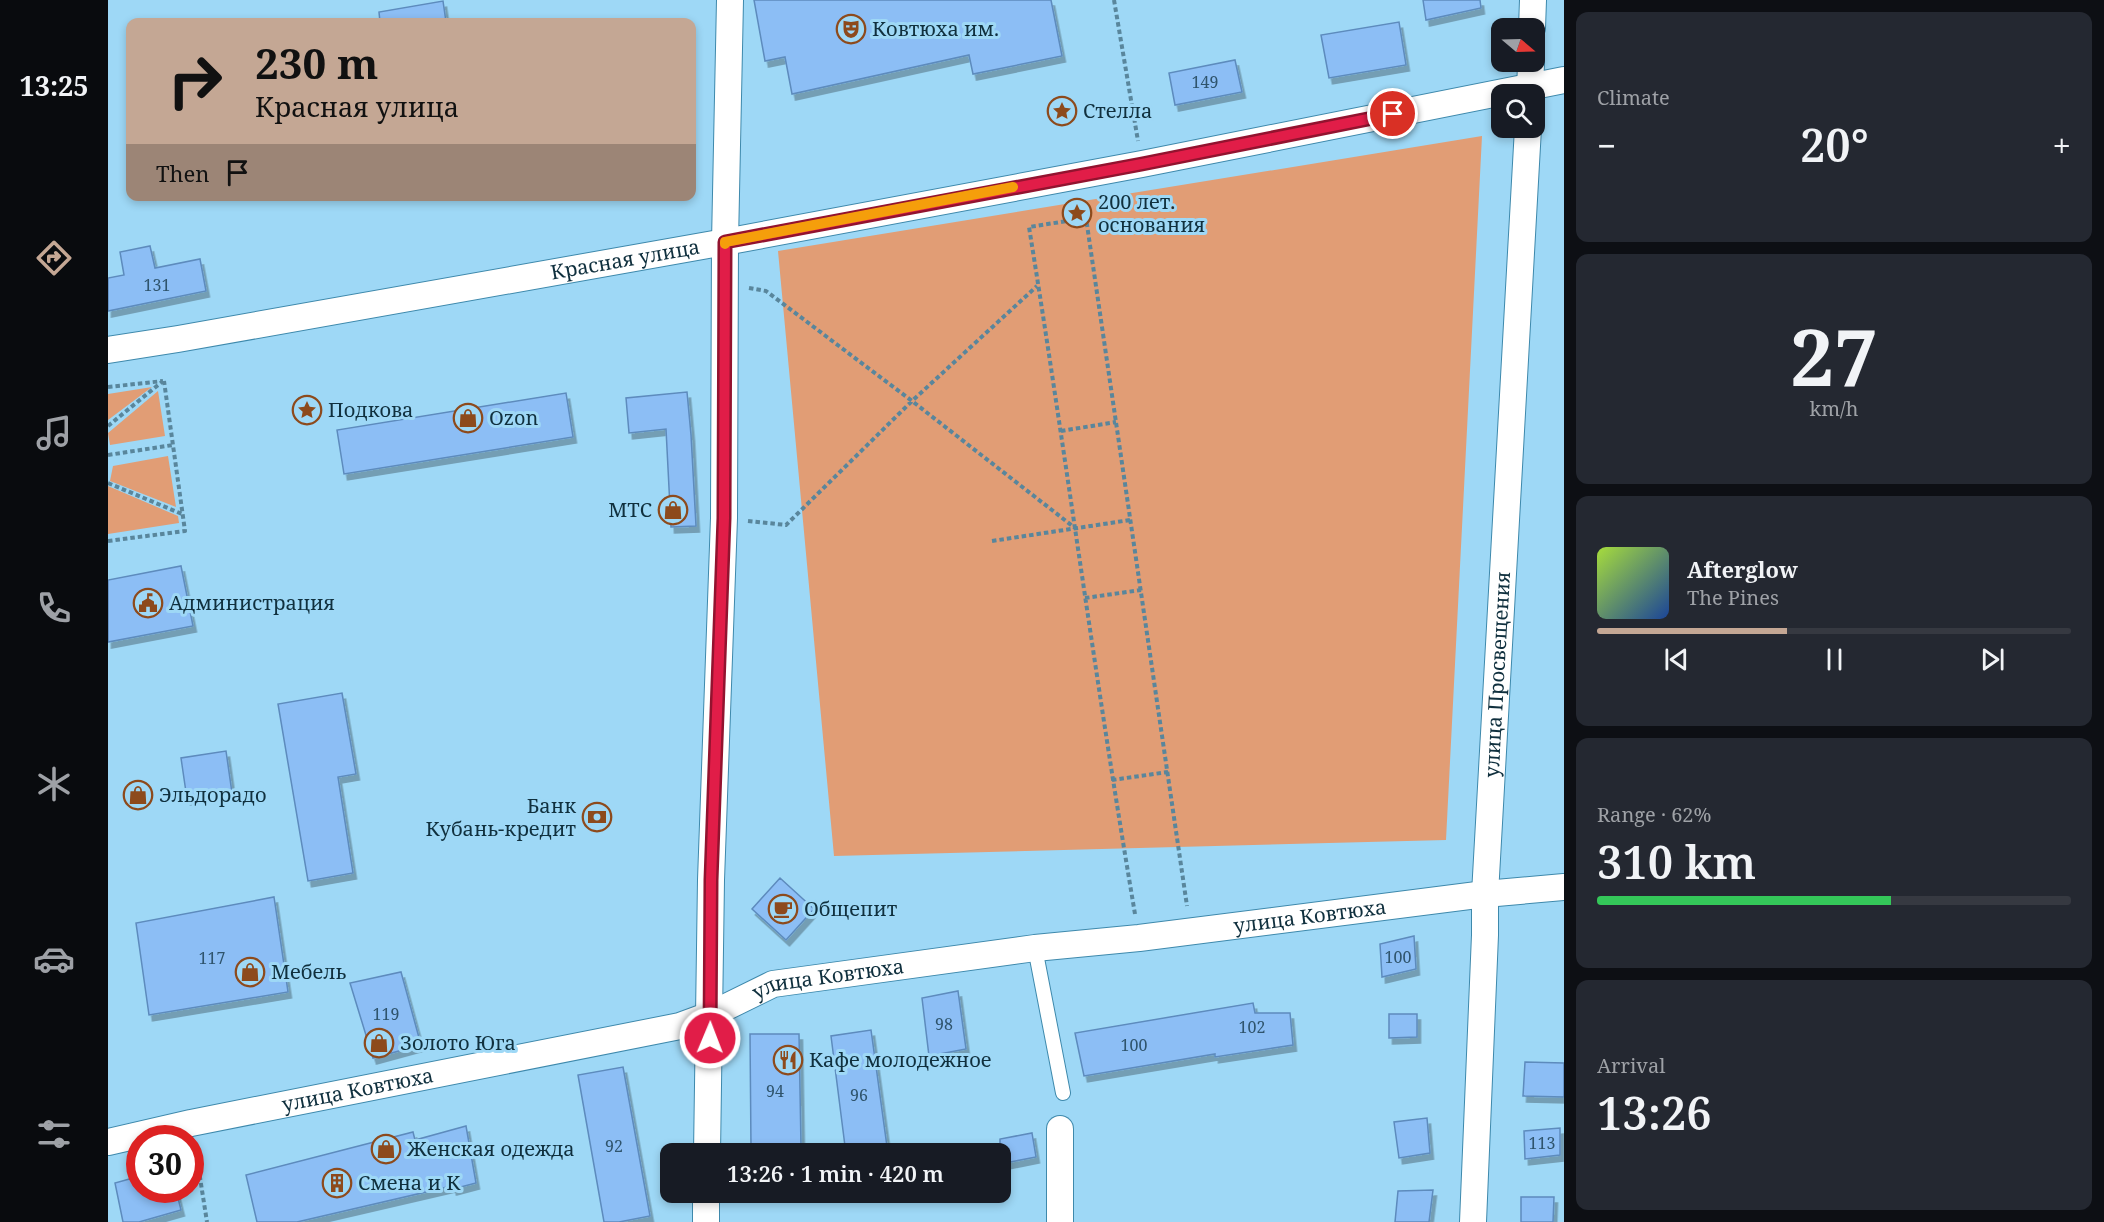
<!DOCTYPE html>
<meta charset="utf-8">
<style>
:root{--surface:#171b24;--page:#242831;--text:#f1f3f6;--muted:#9ea1a6;--line:#363941;--accent:#c4a794}
body{margin:0;font-family:"Noto Serif",serif;background:var(--page);color:var(--text);height:100vh;display:flex;flex-direction:column;font-size:22px;white-space:nowrap}
*{box-sizing:border-box;margin:0}
p{font-size:20px;color:var(--muted)}
.icon{flex:none;width:33px;height:33px;fill:none;stroke:currentColor;stroke-width:2;stroke-linecap:round;stroke-linejoin:round}
.map{position:relative;flex:1;overflow:hidden}
.side{display:flex;flex-direction:column;gap:12px;padding:12px;background:#0d0f14;width:540px}
.side>*{flex:none}
.hud{position:absolute;left:18px;top:18px;width:570px;height:183px;border-radius:12px;box-shadow:0 3px 9px #0003;background:#c4a794;color:#111;overflow:hidden}
.needle{width:39px;rotate:109deg}
.tools{position:absolute;left:1383px;top:18px;display:grid;gap:12px}
.tools a{display:grid;place-items:center;width:54px;height:54px;border-radius:12px;background:var(--surface);box-shadow:0 3px 9px #0003;font-size:30px}
.speed{position:absolute;left:18px;top:1125px;display:flex;gap:12px;font-size:30px;font-weight:700;text-align:center}
.speed>*{display:grid;place-content:center;width:78px;height:78px;border-radius:50%;background:var(--surface);box-shadow:0 3px 9px #0003;line-height:1}
.speed .limit{border:9px solid #d22;background:#fff;color:#111}
.pin{position:absolute;display:grid;place-items:center;width:51px;height:51px;color:#fff;margin:-26px;border:3px solid #fff;border-radius:50%;box-shadow:0 2px 6px #0007}
.me{position:absolute;width:66px;margin:-33px;rotate:1deg;stroke-linejoin:round;filter:drop-shadow(0 0 4px #0008)}
.turn{display:flex;align-items:center;gap:21px;height:126px;padding:0 30px;font-size:27px}
.turn .icon{width:78px;height:78px;stroke-width:2.5}
.turn b{display:block;font-size:42px;line-height:51px}
.then{display:flex;align-items:center;height:57px;padding:0 30px;background:#0003;gap:12px;font-size:22px}
.big{font-size:45px;font-weight:600;line-height:1.1}
.side .widget{flex:1;display:flex;flex-direction:column;justify-content:center;gap:9px;min-width:0;padding:0 21px;border-radius:12px;background:var(--page)}
.side .dial{align-items:center;gap:0}
.dial b{font-size:78px;line-height:1}
.song{display:flex;align-items:center;gap:18px}
.cover{width:72px;height:72px;border-radius:9px;background:linear-gradient(135deg,hsl(80 70% 55%),hsl(220 70% 35%))}
.played{height:6px;border-radius:3px;background:linear-gradient(90deg,var(--accent) 40%,var(--line) 40%)}
.keys{display:flex;justify-content:space-around;direction:ltr}
.heat{display:flex;justify-content:space-between;align-items:center;font-size:33px;direction:ltr}
.charge{height:9px;border-radius:4px;background:linear-gradient(90deg,#34c759 62%,var(--line) 0)}
.trip{position:absolute;left:552px;top:1143px;width:351px;height:60px;border-radius:12px;background:var(--surface);box-shadow:0 3px 9px #0003;font-weight:600;line-height:60px;text-align:center}
main{display:flex;flex:1;min-height:0}
.tabs{display:flex;flex-direction:column;width:108px;justify-content:space-around;align-items:center;background:#090b0e;color:var(--muted)}
.tabs .icon{width:42px;height:42px}
.tabs .selected{color:var(--accent)}
.tabs b{font-size:27px;color:var(--text)}
.map>svg:first-child{display:block}
</style>
<main>
<nav class="tabs">
<b>13:25</b>
<svg class="icon selected" aria-label="directions" viewBox="0 0 24 24"><path d="M12 3l9 9-9 9-9-9zM9 14v-3h6M13 9l2 2-2 2"/></svg>
<svg class="icon" aria-label="music" viewBox="0 0 24 24"><path d="M9 18V5l10-2v13"/><circle cx="6" cy="18" r="3"/><circle cx="16" cy="16" r="3"/></svg>
<svg class="icon" aria-label="phone" viewBox="0 0 24 24"><path d="M5 4h4l2 5-3 2q2 4 5 5l2-3 5 2v4C11 20 4 13 5 4z"/></svg>
<svg class="icon" aria-label="climate" viewBox="0 0 24 24"><path d="M12 3v18M4 7l16 10M4 17L20 7"/></svg>
<svg class="icon" aria-label="car" viewBox="0 0 24 24"><path d="M5 17H2v-5l4-1 3-4h7l3 4 3 1v5h-3M9 17h6M6 11h13"/><circle cx="7" cy="17" r="2"/><circle cx="17" cy="17" r="2"/></svg>
<svg class="icon" aria-label="filters" viewBox="0 0 24 24"><path d="M4 7h16M4 17h16"/><circle cx="9" cy="7" r="2"/><circle cx="15" cy="17" r="2"/></svg>
</nav>
<div class="map">
<svg width="1456" height="1222" viewBox="0 0 1456 1222">
<defs>
<filter id="shadow"><feDropShadow dx="3.5" dy="6" stdDeviation="0" flood-color="#0004"/></filter>
</defs>
<rect width="100%" height="100%" fill="#9ed8f6"/>
<path fill="#e19d75" d="M 1374,136 L 1338,840 L 726,856 L 670,251 Z
M 44,387 L 0,420 L 0,394 Z
M 50,391 L 57,436 L 2,445 L 0,433 Z
M 60,456 L 68,507 L 2,481 L 5,466 Z
M 0,486 L 70,516 L 71,523 L 0,534 Z"/>
<path fill="#8cbef5" stroke="#5d8bbd" stroke-width="1.5" filter="url(#shadow)" d="M 646,0 L 943,0 L 954,56 L 865,74 L 861,55 L 684,94 L 677,57 L 657,61 Z
M 1315,0 L 1372,0 L 1373,8 L 1318,20 Z
M 335,1 L 338,22 L 272,22 L 271,12 Z
M 1291,22 L 1298,65 L 1221,78 L 1213,35 Z
M 1127,60 L 1134,92 L 1067,105 L 1061,73 Z
M 42,246 L 47,268 L 92,259 L 98,291 L 0,311 L 0,278 L 16,275 L 12,252 Z
M 579,392 L 583,435 L 588,526 L 563,527 L 558,429 L 521,433 L 518,398 Z
M 458,393 L 465,437 L 236,474 L 229,430 Z
M 73,566 L 85,626 L 0,642 L 0,580 Z
M 234,693 L 248,774 L 230,777 L 245,873 L 200,881 L 170,704 Z
M 118,751 L 124,793 L 79,799 L 73,758 Z
M 672,878 L 706,909 L 678,940 L 644,909 Z
M 166,897 L 180,992 L 41,1015 L 28,923 Z
M 1306,936 L 1308,969 L 1274,977 L 1272,944 Z
M 293,972 L 313,1045 L 265,1058 L 242,983 Z
M 850,991 L 858,1049 L 821,1056 L 814,998 Z
M 1145,1003 L 1147,1013 L 1182,1013 L 1185,1045 L 1107,1057 L 1107,1054 L 976,1076 L 967,1033 Z
M 1281,1014 L 1309,1014 L 1309,1037 L 1281,1038 Z
M 763,1030 L 780,1154 L 738,1154 L 723,1036 Z
M 642,1034 L 691,1034 L 693,1147 L 643,1148 Z
M 1417,1062 L 1456,1063 L 1456,1097 L 1415,1096 Z
M 515,1067 L 542,1216 L 511,1222 L 496,1222 L 470,1075 Z
M 1319,1118 L 1322,1153 L 1291,1158 L 1286,1122 Z
M 358,1126 L 368,1183 L 345,1189 L 344,1186 L 189,1222 L 149,1222 L 138,1175 L 305,1132 L 307,1140 Z
M 1452,1128 L 1452,1155 L 1417,1159 L 1416,1131 Z
M 924,1133 L 928,1157 L 892,1164 L 892,1139 Z
M 32,1176 L 32,1190 L 68,1190 L 73,1210 L 31,1222 L 15,1222 L 7,1183 Z
M 1325,1190 L 1321,1222 L 1287,1222 L 1290,1191 Z
M 1413,1197 L 1446,1197 L 1445,1222 L 1413,1222 Z"/>
<g fill="none" stroke-linecap="round" stroke-linejoin="round">
<g stroke="#3e89ac" stroke-width="16">
<path id="service" d="M 927,948 L 955,1093"/>
</g>
<g stroke="#3e89ac" stroke-width="28">
<g id="minor">
<path d="M 1424,28 L 1425,0"/>
<path d="M 1422,94 L 1423,62"/>
<path id="s1" d="M 0,350 L 70,339 L 617,242 L 1034,164 L 1456,80"/>
<path id="s2" d="M 0,1142 L 83,1123 L 572,1026 L 602,1015 L 665,984 L 927,948 L 1031,938 L 1377,894 L 1456,887"/>
<path d="M 599,1154 L 603,880 L 616,518 L 617,242 L 622,0"/>
<path d="M 598,1222 L 598,1192"/>
<path d="M 952,1222 L 952,1129"/>
<path id="s3" d="M 1365,1222 L 1377,935 L 1377,894 L 1420,128"/>
</g>
</g>
<path stroke="#59869c" stroke-width="4" stroke-dasharray="4.5 3" stroke-linecap="butt" d="M 1006,0 L 1030,141
M 641,288 L 658,291 L 804,401 L 967,528
M 0,387 L 55,381
M 0,426 L 55,381
M 953,431 L 1008,422
M 0,455 L 65,445
M 0,483 L 74,514
M 640,521 L 678,525 L 804,401 L 929,286
M 0,541 L 77,531 L 56,381
M 884,541 L 1022,520
M 977,598 L 1033,590
M 1004,780 L 1060,772
M 1027,914 C 988,685 958,456 921,227 L 978,218 L 1079,906
M 87,1146 L 99,1222"/>
<use href="#service" stroke="#fff" stroke-width="14"/>
<use href="#minor" stroke="#fff" stroke-width="26"/>
</g>
<g fill="none" stroke-linecap="round" stroke-linejoin="round">
<g stroke="#92132f" stroke-width="15">
<path id="route" d="M 602,1038 L 603,880 L 616,518 L 617,242 L 1034,164 L 1285,114"/>
</g>
<use href="#route" stroke="#e11d48" stroke-width="10"/>
<path stroke="#f59e0b" stroke-width="10" d="M 617,244 L 617,242 L 905,187"/>
</g>
<defs>
<g id="theatre-ring" transform="scale(1.5)"><circle r="9.5" fill="#9ed8f6" stroke="#8d4a1c" stroke-width="1.5"/><path d="M-5-5.5Q0-4 5-5.5V0Q5 5 0 6Q-5 5-5 0ZM-3.3-2.5H-1v1.5H-3.3ZM1-2.5H3.3v1.5H1ZM-2.8 1Q0 5.5 2.8 1Z" fill="#8d4a1c"/></g>
<g id="sight-ring" transform="scale(1.5)"><circle r="9.5" fill="#9ed8f6" stroke="#8d4a1c" stroke-width="1.5"/><path d="M0-6L1.8-2.2L6-1.7L2.9 1.2L3.7 5.4L0 3.3L-3.7 5.4L-2.9 1.2L-6-1.7L-1.8-2.2Z" fill="#8d4a1c"/></g>
<g id="shop-ring" transform="scale(1.5)"><circle r="9.5" fill="#9ed8f6" stroke="#8d4a1c" stroke-width="1.5"/><path d="M-5-2.5h2.3a2.7 3.5 0 0 1 5.4 0H5L5.5 6h-11ZM-1.5-2.5h3a1.5 2.3 0 0 0-3 0Z" fill="#8d4a1c"/></g>
<g id="civic-ring" transform="scale(1.5)"><circle r="9.5" fill="#9ed8f6" stroke="#8d4a1c" stroke-width="1.5"/><path d="M-.6-6.5H3V-4.5H.6V-3L4-1V1h2V6H-6V1h2V-1L-.6-3ZM-1.2 2.5V6h2.4V2.5Z" fill="#8d4a1c"/></g>
<g id="bank-ring" transform="scale(1.5)"><circle r="9.5" fill="#9ed8f6" stroke="#8d4a1c" stroke-width="1.5"/><path d="M-6-4H6V4H-6ZM0-2.3a2.3 2.3 0 1 0 0 4.6a2.3 2.3 0 1 0 0-4.6Z" fill="#8d4a1c"/></g>
<g id="cafe-ring" transform="scale(1.5)"><circle r="9.5" fill="#9ed8f6" stroke="#8d4a1c" stroke-width="1.5"/><path d="M-5.5-4.5H6V0H3Q3 3.5 0 3.5H-2.5Q-5.5 3.5-5.5 0ZM3-3.2v2h1.7v-2ZM-6 4.5H4V6H-6Z" fill="#8d4a1c"/></g>
<g id="restaurant-ring" transform="scale(1.5)"><circle r="9.5" fill="#9ed8f6" stroke="#8d4a1c" stroke-width="1.5"/><path d="M-5-6h1v4h1v-4h1v4h1v-4h1v5L-1.5 .5V6h-2V.5L-5-1ZM5-6V6H3V1.5H1.5Q1.5-4 5-6Z" fill="#8d4a1c"/></g>
<g id="building-ring" transform="scale(1.5)"><circle r="9.5" fill="#9ed8f6" stroke="#8d4a1c" stroke-width="1.5"/><path d="M-4-6H4V6H1V3H-1V6H-4ZM-2.5-4.3h1.7v1.8h-1.7ZM.8-4.3h1.7v1.8H.8ZM-2.5-1h1.7V.8h-1.7ZM.8-1h1.7V.8H.8Z" fill="#8d4a1c"/></g>
</defs>
<g fill-rule="evenodd">
<use href="#theatre-ring" x="743" y="29"/>
<use href="#sight-ring" x="954" y="111"/>
<use href="#sight-ring" x="969" y="213"/>
<use href="#sight-ring" x="199" y="410"/>
<use href="#shop-ring" x="360" y="418"/>
<use href="#shop-ring" x="565" y="510"/>
<use href="#civic-ring" x="40" y="603"/>
<use href="#shop-ring" x="30" y="795"/>
<use href="#bank-ring" x="489" y="817"/>
<use href="#cafe-ring" x="675" y="909"/>
<use href="#shop-ring" x="142" y="972"/>
<use href="#shop-ring" x="271" y="1043"/>
<use href="#restaurant-ring" x="680" y="1060"/>
<use href="#shop-ring" x="278" y="1149"/>
<use href="#building-ring" x="229" y="1183"/>
</g>
<g text-anchor="middle" stroke-width="6" stroke-linejoin="round" paint-order="stroke">
<g font-size="16" fill="#2f546c">
<text x="1097" y="88">149</text>
<text x="49" y="291">131</text>
<text x="1290" y="963">100</text>
<text x="104" y="964">117</text>
<text x="278" y="1020">119</text>
<text x="836" y="1030">98</text>
<text x="1144" y="1033">102</text>
<text x="1026" y="1051">100</text>
<text x="667" y="1097">94</text>
<text x="751" y="1101">96</text>
<text x="1434" y="1149">113</text>
<text x="506" y="1152">92</text>
</g>
<g font-size="20" fill="#10303e" stroke="#9ed8f6" text-anchor="start">
<text x="764" y="36">Ковтюха им.</text>
<text x="975" y="118">Стелла</text>
<text x="990" y="209">200 лет.<tspan x="990" dy="23">основания</tspan></text>
<text x="220" y="417">Подкова</text>
<text x="381" y="425">Ozon</text>
<text x="544" y="517" text-anchor="end">МТС</text>
<text x="61" y="610">Администрация</text>
<text x="51" y="802">Эльдорадо</text>
<text x="468" y="813" text-anchor="end">Банк<tspan x="468" dy="23">Кубань-кредит</tspan></text>
<text x="696" y="916">Общепит</text>
<text x="163" y="979">Мебель</text>
<text x="292" y="1050">Золото Юга</text>
<text x="701" y="1067">Кафе молодежное</text>
<text x="299" y="1156">Женская одежда</text>
<text x="250" y="1190">Смена и К</text>
</g>
<g font-size="20" fill="#10303e" stroke="#9ed8f6">
<text dy="7" stroke="none"><textPath href="#s1" startOffset="525">Красная улица</textPath></text>
<text dy="7" stroke="none"><textPath href="#s3" startOffset="548">улица Просвещения</textPath></text>
<text dy="7" stroke="none"><textPath href="#s2" startOffset="1227">улица Ковтюха</textPath></text>
<text dy="7" stroke="none"><textPath href="#s2" startOffset="741">улица Ковтюха</textPath></text>
<text dy="7" stroke="none"><textPath href="#s2" startOffset="255">улица Ковтюха</textPath></text>
</g>
</g>
</svg>
<div class="tools">
<a><svg class="needle" viewBox="-14 -14 28 28"><path d="M0-13l5 13h-10z" fill="#e53935"/><path d="M0 13l5-13h-10z" fill="#9ea1a6"/></svg></a>
<a><svg class="icon" aria-label="search" viewBox="0 0 24 24"><circle cx="10" cy="10" r="6"/><path d="M15 15l6 6"/></svg></a>
</div>
<div class="speed"><div class="limit">30</div></div>
<div class="pin" style="left:1285px;top:114px;background:#d93025"><svg class="icon" aria-label="arrive" viewBox="0 0 24 24"><path d="M6 21V4h12l-3 4 3 4H6"/></svg></div>
<svg class="me" style="left:602px;top:1038px" viewBox="-20 -20 40 40"><circle r="17" fill="#e11d48" stroke="#fff" stroke-width="3"/><path d="M0-11L8 9 0 5-8 9z" fill="#fff"/></svg>
<div class="trip">13:26 · 1 min · 420 m</div>
<div class="hud">
<div class="turn"><svg class="icon" aria-label="right" viewBox="0 0 24 24"><path d="M7 20v-9h11M14 6l5 5-5 5"/></svg><div><b>230 m</b>Красная улица</div></div>
<div class="then">Then<svg class="icon" aria-label="arrive" viewBox="0 0 24 24"><path d="M6 21V4h12l-3 4 3 4H6"/></svg></div>
</div>
</div>
<section class="side">
<div class="widget"><p>Climate</p>
<div class="heat"><a>−</a><b class="big">20°</b><a>+</a></div>
</div>
<div class="widget dial"><b>27</b><p>km/h</p></div>
<div class="widget">
<div class="song"><i class="cover"></i><div><b>Afterglow</b><p>The Pines</p></div></div>
<div class="played"></div>
<div class="keys"><svg class="icon" aria-label="previous" viewBox="0 0 24 24"><path d="M18 5L8 12l10 7zM5 5v14"/></svg><svg class="icon" aria-label="pause" viewBox="0 0 24 24"><path d="M8 5v14M16 5v14"/></svg><svg class="icon" aria-label="next" viewBox="0 0 24 24"><path d="M6 5l10 7-10 7zM19 5v14"/></svg></div>
</div>
<div class="widget"><p>Range · 62%</p><b class="big">310 km</b><div class="charge"></div></div>
<div class="widget"><p>Arrival</p><b class="big">13:26</b></div>
</section>
</main>
